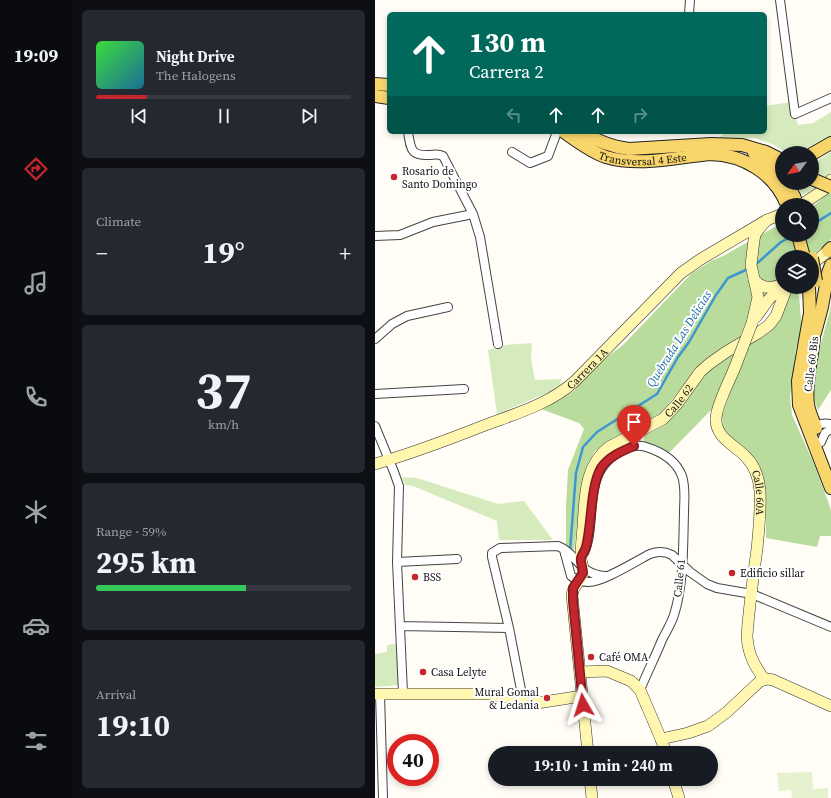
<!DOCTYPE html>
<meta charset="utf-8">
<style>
:root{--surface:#171b24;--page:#242831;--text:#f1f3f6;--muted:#9ea1a6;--line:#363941;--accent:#c4262e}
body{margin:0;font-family:"Source Serif 4",serif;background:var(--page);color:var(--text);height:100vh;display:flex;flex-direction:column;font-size:15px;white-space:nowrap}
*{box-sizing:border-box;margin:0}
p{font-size:13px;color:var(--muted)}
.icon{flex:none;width:22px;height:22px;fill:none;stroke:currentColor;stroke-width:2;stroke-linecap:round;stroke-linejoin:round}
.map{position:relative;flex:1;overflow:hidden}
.sheet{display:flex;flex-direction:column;gap:10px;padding:10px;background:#0d0f14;width:303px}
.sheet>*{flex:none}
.guide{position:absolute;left:12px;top:12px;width:380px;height:122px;border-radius:6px;box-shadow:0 2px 6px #0003;background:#00695c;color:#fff;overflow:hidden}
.needle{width:26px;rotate:237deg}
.tools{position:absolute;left:400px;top:146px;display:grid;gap:8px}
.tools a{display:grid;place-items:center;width:44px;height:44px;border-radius:50%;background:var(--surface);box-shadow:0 2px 6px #0003;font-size:20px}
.speed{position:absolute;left:12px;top:734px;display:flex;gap:8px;font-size:20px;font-weight:700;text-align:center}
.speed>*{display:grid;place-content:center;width:52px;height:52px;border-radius:50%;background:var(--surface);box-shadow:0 2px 6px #0003;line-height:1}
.speed .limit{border:6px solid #d22;background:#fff;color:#111}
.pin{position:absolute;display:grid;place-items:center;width:34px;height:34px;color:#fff;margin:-41px -17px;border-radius:50% 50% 50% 0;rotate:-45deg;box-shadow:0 0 4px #0007}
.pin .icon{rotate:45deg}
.me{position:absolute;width:44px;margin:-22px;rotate:354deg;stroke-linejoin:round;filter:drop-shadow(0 0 3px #0008)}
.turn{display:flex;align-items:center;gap:14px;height:84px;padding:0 16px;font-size:18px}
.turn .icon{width:52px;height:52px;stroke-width:2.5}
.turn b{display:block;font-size:28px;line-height:34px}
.lanes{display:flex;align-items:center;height:38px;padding:0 16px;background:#0003;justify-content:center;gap:20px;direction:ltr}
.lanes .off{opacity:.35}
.big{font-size:30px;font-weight:700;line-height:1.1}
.sheet .card{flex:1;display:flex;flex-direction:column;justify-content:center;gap:6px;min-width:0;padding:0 14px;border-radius:6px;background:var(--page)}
.sheet .dial{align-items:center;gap:0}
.dial b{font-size:52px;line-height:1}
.song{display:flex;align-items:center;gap:12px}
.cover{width:48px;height:48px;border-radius:6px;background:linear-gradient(135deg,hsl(120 70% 55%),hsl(200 70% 35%))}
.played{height:4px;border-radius:2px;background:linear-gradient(90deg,var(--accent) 20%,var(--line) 20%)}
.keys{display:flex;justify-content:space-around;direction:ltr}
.heat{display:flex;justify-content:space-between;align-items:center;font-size:22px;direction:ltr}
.charge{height:6px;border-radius:3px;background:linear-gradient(90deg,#34c759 59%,var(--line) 0)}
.trip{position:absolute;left:113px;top:746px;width:230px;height:40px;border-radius:20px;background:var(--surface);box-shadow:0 2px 6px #0003;font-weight:700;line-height:40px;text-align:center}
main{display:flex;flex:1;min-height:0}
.tabs{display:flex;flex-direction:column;width:72px;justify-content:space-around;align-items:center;background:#090b0e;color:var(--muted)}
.tabs .icon{width:28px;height:28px}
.tabs .current{color:var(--accent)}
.tabs b{font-size:18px;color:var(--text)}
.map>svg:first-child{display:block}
</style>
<main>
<nav class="tabs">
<b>19:09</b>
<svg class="icon current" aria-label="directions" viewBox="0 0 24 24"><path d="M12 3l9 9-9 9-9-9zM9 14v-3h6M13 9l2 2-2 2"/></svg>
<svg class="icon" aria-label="music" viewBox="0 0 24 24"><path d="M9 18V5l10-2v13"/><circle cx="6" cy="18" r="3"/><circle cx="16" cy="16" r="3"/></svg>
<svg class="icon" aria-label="phone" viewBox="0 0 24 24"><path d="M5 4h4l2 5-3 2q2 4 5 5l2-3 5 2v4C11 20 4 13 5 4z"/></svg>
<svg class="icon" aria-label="climate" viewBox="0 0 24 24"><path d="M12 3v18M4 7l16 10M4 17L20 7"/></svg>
<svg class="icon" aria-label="car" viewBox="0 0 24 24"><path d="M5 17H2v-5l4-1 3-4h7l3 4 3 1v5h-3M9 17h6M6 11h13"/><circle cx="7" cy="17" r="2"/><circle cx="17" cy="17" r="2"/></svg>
<svg class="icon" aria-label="filters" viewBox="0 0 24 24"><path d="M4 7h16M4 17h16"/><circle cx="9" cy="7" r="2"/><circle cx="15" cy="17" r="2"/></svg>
</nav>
<section class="sheet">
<div class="card">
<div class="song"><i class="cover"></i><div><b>Night Drive</b><p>The Halogens</p></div></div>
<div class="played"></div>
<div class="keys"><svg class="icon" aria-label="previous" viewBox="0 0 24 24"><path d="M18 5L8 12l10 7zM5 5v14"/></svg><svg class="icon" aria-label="pause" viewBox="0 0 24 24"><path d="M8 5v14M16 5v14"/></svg><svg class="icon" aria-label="next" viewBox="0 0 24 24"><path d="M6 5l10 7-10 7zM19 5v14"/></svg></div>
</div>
<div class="card"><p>Climate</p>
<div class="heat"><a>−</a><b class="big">19°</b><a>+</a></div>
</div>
<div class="card dial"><b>37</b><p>km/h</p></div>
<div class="card"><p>Range · 59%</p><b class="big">295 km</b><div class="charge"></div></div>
<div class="card"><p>Arrival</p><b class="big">19:10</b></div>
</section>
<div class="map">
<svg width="456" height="798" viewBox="0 0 456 798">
<rect width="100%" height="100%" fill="#fffdf5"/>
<path fill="#d5ebbd" d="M 416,102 L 423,125 L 438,123 L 456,112 L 456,137 L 427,153 L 412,153 L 397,144 L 380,138 L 341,140 L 352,132 L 390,132 L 390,106 Z
M 456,152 C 456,158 456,165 456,171 C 454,182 436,191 427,195 L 421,183 L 437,183 L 437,164 Z
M 157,343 L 156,359 L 160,380 L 187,379 L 184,388 L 122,414 L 113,350 L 131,345 Z
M 27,477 L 42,478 L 123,504 L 149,501 L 178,540 L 124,540 L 122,521 L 38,486 L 30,485 Z
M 24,643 L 25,685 L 0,687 L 0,654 L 12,652 L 12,645 Z"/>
<path fill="#b9dc9c" d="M 456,191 L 456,239 L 449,247 L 434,257 L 407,257 L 407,277 L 373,316 L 364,339 L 312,381 L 286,413 L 258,429 L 238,438 L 220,451 L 212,465 L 208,478 L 199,550 L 191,550 L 191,508 L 193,470 L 209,429 L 204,423 L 166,409 L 199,391 L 216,370 L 249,344 L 316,274 L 336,261 L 348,256 L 407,223 L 407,235 L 437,235 L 437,207 Z
M 417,287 L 421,287 L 424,296 L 427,331 L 421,348 L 418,375 L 415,397 L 417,415 L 439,464 L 454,504 L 456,511 L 456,536 L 445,536 L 442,547 L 391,538 L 391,507 L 389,486 L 353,436 L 348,427 L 347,416 L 373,344 Z
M 456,306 L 456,390 L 443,410 C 441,405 439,400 439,395 C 436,371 450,331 456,306 Z
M 360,353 L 353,374 L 337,409 L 294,453 L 283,446 L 269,442 L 269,436 L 290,425 L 304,409 L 326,376 L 344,362 Z"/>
<path fill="#e6f2cf" d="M 437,772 L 438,789 L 453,788 L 453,798 L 417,798 L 416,790 L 404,791 L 402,773 Z"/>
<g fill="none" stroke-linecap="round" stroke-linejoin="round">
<path stroke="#3f96cf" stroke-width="2.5" d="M 437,225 L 456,213
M 379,266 L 406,242 L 419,235
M 195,551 L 201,473 L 208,447 L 222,432 L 282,394 L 303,357 L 314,342 L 341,295 L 353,278 L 373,269"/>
<g stroke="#444" stroke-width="10">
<path id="street" d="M 405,0 L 420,114 L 456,98
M 314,14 L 315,0
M 33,132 C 36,149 35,156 55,155 C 60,154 64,154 68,156 L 98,214 L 105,237 L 123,344
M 137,152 L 155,163 L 173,156 L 182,132
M 0,236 L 25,235 L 58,222 L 98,214
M 0,339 L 17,324 L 32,316 L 73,307
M 0,394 L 89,389
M 0,426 L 19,472 L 24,486 L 22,562 L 28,693
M 437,429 C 442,423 449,423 456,424
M 446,442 L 450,433 L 456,429
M 189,550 L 196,576 C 201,580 207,582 214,582 C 228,582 261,561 275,554 C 283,551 289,551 297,555 L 315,572 L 332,584 L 342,588 L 377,594 L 456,627
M 209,553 C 220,529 212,489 227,468 C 235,455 256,442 271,447 C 287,452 301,460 307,476 C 311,488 309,501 309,513 C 308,546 309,583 299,615 C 296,624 291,632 287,640 C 280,657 272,673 265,690
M 22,562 L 82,559
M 25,626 L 134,628
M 5,694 L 8,798
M 148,700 L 134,628 L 117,557 L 117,553 L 125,548 L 183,546 C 203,554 203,574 230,576"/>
</g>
<g stroke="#333" stroke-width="12">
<g id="secondary">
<path d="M 426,205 L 450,189 L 456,180"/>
<path d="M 437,264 L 456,249"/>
<path d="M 379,280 C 388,289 396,289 407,284"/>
<path d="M 381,317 L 394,299 L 407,287"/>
<path d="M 377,323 L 383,297 L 376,265 L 379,240 L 380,234 L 387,225 L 392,220 L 407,214"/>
<path id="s1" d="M 360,367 C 355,380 342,404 341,418 C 340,438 360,445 371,457 C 380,466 384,479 385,491 C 386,510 384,529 382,549 C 378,578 374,607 372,636 C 373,654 379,665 389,679"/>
<path id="s2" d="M 0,464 C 39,453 75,439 113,424 C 143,413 176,403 200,381 L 306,273 L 326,259 L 392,220"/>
<path d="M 205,672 L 232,671 L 256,681 L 265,690 L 286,739 L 291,753"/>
<path d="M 0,694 L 115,694 L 162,703 L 207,696"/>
<path d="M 286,739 L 313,733 L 333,726 L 352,712 L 385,681 L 393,679 L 398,680 L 456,706"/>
<path id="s3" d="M 213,753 L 197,595 C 199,582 207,582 208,573 C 209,568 206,563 206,558 C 206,548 207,537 208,527 C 210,499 209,466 234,447 L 288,419 L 302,404 L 325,372 L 334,364 L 351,352 L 383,333 L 394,325 L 401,316 L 412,287"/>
<path d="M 215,779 L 217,798"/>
<path d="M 298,779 L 304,798"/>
</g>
</g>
<g stroke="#222" stroke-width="14">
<g id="primary">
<path d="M 0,84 L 14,85"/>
<path d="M 0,96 L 14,98"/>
<path id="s4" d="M 189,132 C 202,141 216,152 231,157 C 264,167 302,157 335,154 C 369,155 399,173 412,205"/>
<path d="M 207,132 C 222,141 237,147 254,149 L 336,144 L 367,145 L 391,152 L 407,160"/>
<path d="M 379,153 L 396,165 L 407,176"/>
<path d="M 437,154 L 456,143"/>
<path d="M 412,183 L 419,196 L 422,205"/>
<path d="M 423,235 L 429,257"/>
<path d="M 453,251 L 456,248"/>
<path d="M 434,287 L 435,313 L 423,381 L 424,405 L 456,488"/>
<path d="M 440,333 L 447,307 L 453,273 L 456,265"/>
<path d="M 439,338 C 437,358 430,385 433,404 C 434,412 438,420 441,428"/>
</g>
</g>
<use href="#street" stroke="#fff" stroke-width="8"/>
<use href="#secondary" stroke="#fff6b0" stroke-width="11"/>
<use href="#primary" stroke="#f9d66b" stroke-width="12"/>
<g stroke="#333" stroke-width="12" stroke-linecap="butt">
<path id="secondary-bridge" d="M 360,367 L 377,323"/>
</g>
<g stroke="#222" stroke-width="14" stroke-linecap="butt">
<path id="primary-bridge" d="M 437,179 L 456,187
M 437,258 L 441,281"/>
</g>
<use href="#secondary-bridge" stroke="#fff6b0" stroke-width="11"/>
<use href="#primary-bridge" stroke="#f9d66b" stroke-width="12"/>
</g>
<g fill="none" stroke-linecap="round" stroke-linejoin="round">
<g stroke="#7f191e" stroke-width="10">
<path id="route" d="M 208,705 L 198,601 L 198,588 L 208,573 C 208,568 205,562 206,558 C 207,554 210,551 211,547 C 217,525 215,487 226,468 C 233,457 247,451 259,446"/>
</g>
<use href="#route" stroke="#c4262e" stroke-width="7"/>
</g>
<g fill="#c4262e" stroke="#fff" stroke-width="1.5">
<circle cx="19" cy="177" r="4"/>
<circle cx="357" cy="573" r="4"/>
<circle cx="40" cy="577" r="4"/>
<circle cx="216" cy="657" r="4"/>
<circle cx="48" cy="672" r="4"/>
<circle cx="172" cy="698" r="4"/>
</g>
<g text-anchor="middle" stroke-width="4" stroke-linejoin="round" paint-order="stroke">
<g font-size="11" fill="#111" stroke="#fff">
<text dy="4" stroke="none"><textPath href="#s4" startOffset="86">Transversal 4 Este</textPath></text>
<text transform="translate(436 364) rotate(-83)" y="4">Calle 60 Bis</text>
<text dy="4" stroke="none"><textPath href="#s2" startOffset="235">Carrera 1A</textPath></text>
<text dy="4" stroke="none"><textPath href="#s3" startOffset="402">Calle 62</textPath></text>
<text dy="4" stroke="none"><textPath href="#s1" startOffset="145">Calle 60A</textPath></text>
<text transform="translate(304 578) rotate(-84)" y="4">Calle 61</text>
</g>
<g font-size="11" fill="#111" stroke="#fff" text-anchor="start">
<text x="27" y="175">Rosario de<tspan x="27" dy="13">Santo Domingo</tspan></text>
<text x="365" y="577">Edificio sillar</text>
<text x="48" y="581">BSS</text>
<text x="224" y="661">Café OMA</text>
<text x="56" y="676">Casa Lelyte</text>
<text x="164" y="696" text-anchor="end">Mural Gomal<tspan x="164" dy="13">&amp; Ledania</tspan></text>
</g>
<g font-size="12" font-style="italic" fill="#1768a6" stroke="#fff">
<text transform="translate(304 339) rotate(-58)" y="4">Quebrada Las Delicias</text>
</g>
</g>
</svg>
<div class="tools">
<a><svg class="needle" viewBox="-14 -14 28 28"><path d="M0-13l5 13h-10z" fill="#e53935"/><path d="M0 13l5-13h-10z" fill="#9ea1a6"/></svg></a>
<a><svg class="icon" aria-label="search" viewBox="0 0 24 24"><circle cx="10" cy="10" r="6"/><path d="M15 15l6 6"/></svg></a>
<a><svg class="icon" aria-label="layers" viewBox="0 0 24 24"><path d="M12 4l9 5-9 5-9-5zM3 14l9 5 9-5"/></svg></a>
</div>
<div class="speed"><div class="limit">40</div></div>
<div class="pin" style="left:259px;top:446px;background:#d93025"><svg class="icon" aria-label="arrive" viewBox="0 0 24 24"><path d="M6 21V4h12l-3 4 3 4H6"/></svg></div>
<svg class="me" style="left:208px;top:705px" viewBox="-20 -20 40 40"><path d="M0-17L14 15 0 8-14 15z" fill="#c4262e" stroke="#fff" stroke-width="4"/></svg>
<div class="trip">19:10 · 1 min · 240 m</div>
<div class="guide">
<div class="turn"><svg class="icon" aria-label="ahead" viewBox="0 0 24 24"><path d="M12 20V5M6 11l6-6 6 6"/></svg><div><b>130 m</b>Carrera 2</div></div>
<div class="lanes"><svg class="icon off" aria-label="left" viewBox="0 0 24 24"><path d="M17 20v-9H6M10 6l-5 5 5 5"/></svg><svg class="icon" aria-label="ahead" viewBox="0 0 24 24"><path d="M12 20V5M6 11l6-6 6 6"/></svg><svg class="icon" aria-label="ahead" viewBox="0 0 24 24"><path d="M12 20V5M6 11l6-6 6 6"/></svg><svg class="icon off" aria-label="right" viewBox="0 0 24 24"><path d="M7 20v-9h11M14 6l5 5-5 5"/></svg></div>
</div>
</div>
</main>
